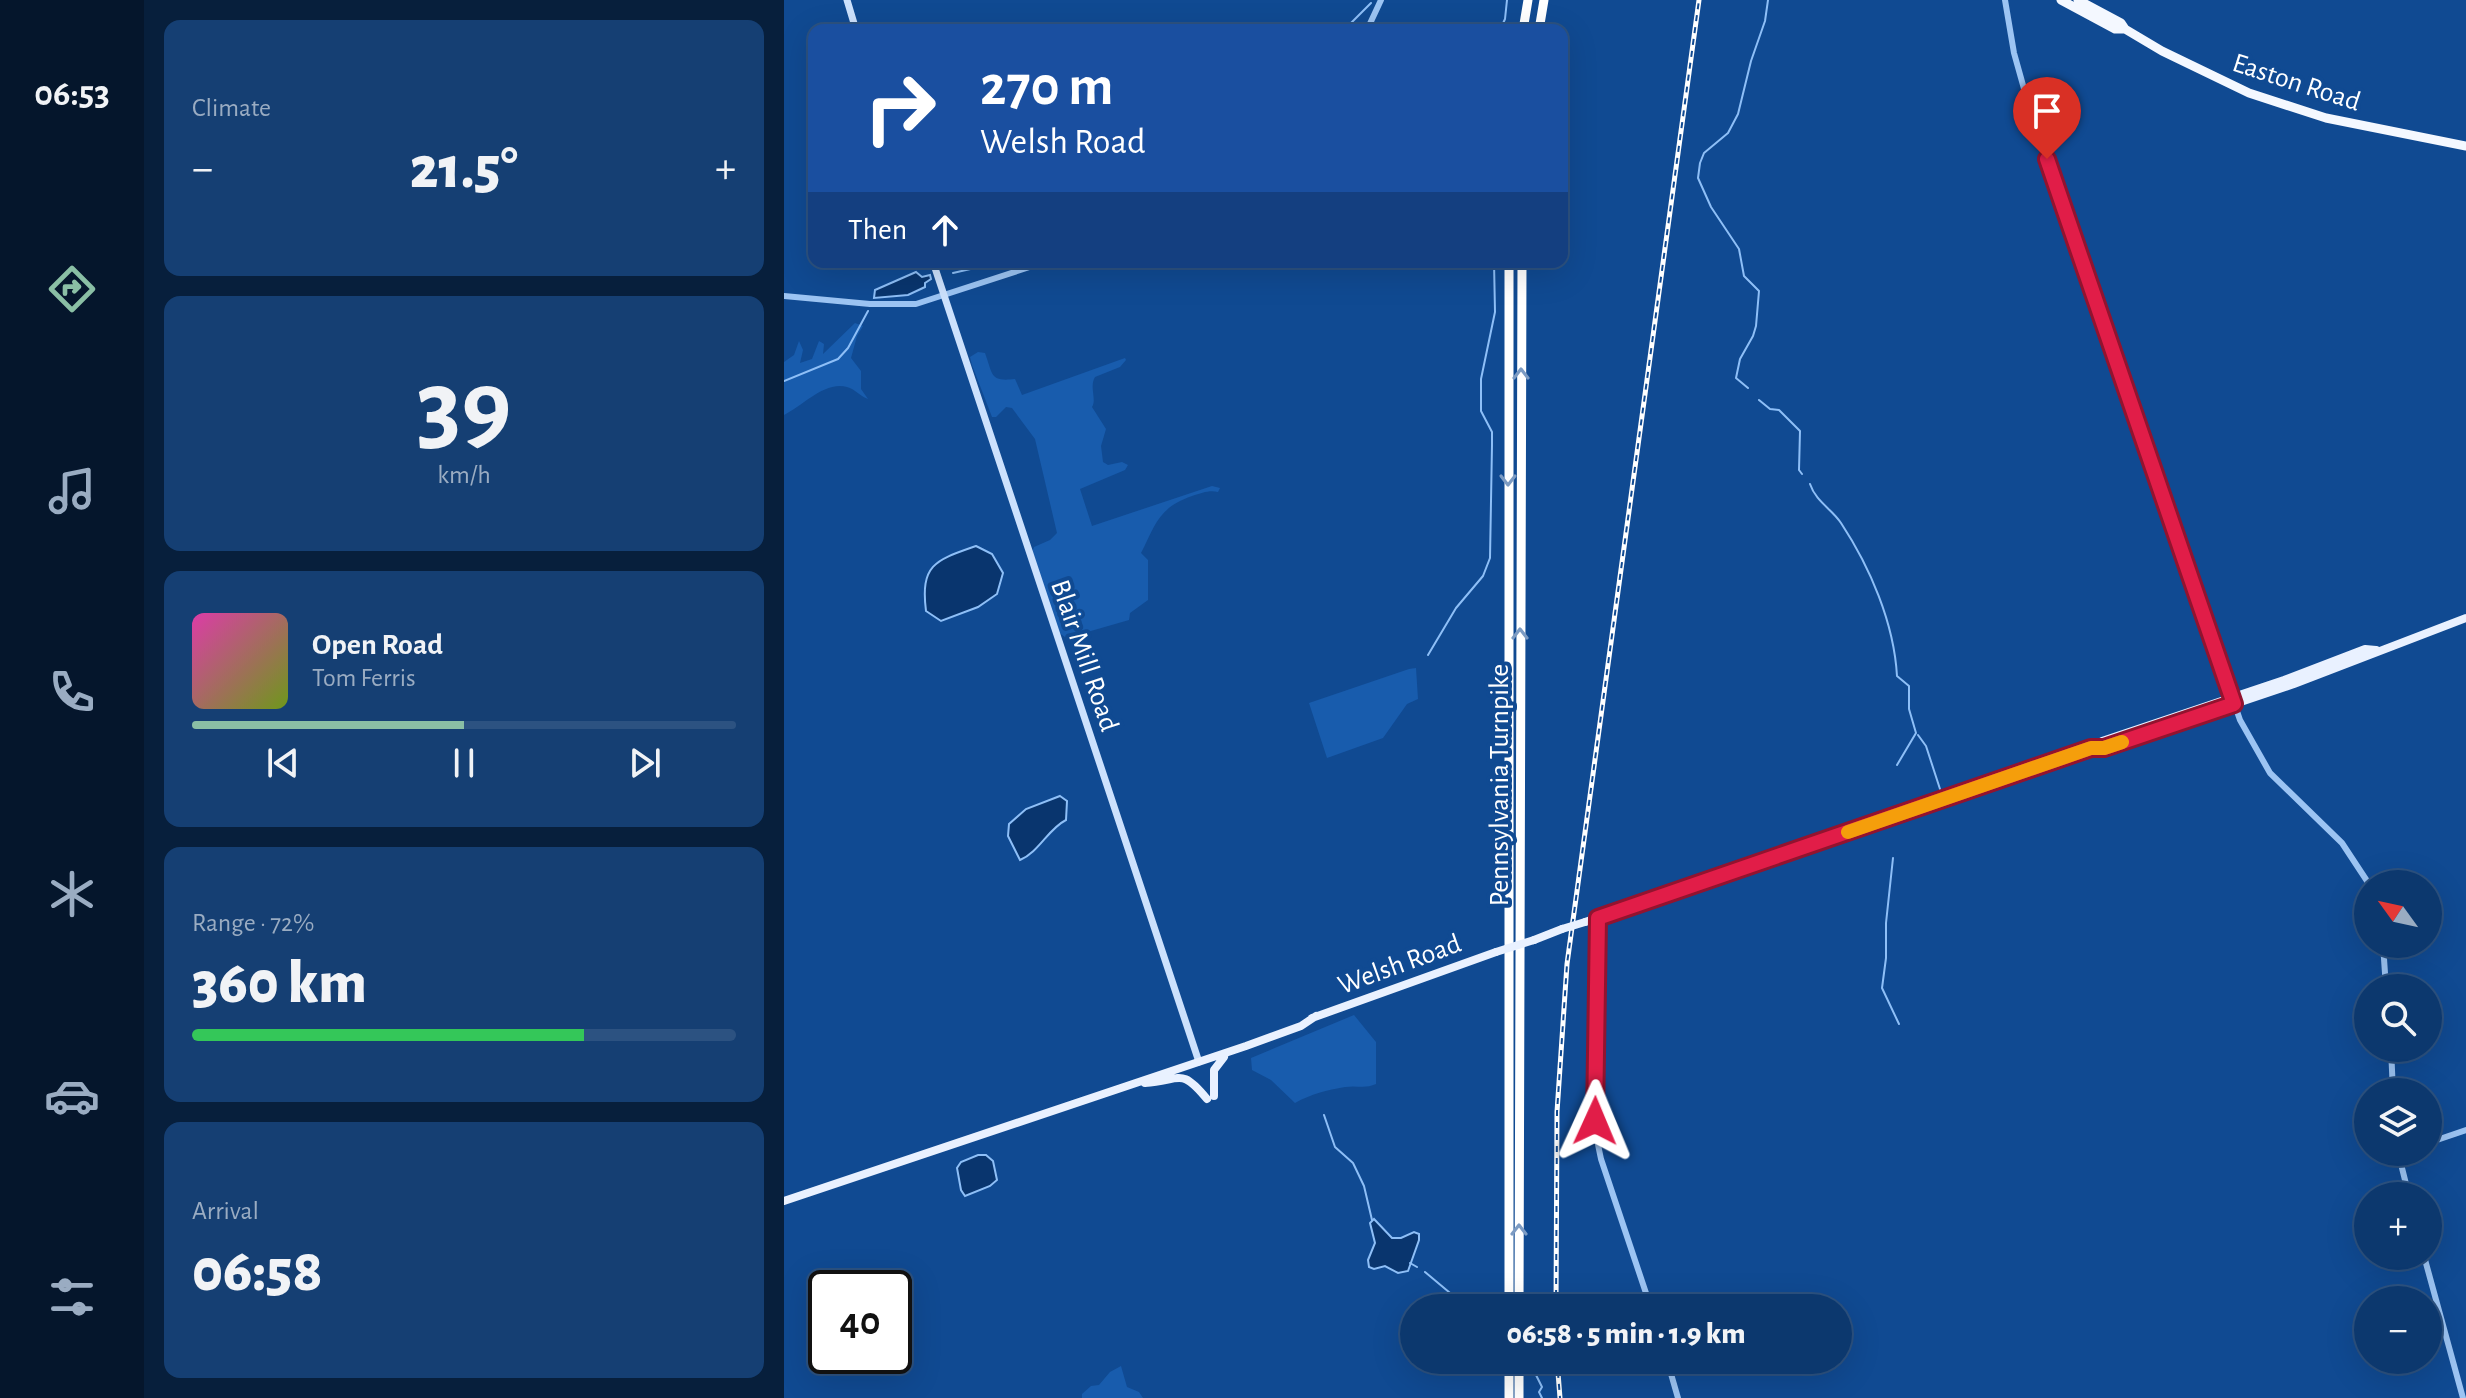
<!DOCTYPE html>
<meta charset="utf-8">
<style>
:root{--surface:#0c386e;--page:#153f73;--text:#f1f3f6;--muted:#9aacc2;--line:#2c5281;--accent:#8abfa5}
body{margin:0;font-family:"Alegreya Sans",sans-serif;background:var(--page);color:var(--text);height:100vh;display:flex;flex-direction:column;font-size:30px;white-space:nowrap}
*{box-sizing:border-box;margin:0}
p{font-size:26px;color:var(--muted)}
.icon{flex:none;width:44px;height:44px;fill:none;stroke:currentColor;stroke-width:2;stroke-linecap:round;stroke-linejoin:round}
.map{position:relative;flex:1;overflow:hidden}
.details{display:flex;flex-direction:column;gap:20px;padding:20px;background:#071f3c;width:640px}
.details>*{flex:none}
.hud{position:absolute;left:24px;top:24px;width:760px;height:244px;border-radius:16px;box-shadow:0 8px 32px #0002,0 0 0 2px var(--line);background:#1a4fa0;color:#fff;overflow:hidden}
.needle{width:52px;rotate:303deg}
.buttons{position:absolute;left:1570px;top:870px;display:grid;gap:16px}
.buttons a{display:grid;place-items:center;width:88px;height:88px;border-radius:50%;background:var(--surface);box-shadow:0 8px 32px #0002,0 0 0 2px var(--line);font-size:40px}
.speed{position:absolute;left:24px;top:1270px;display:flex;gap:16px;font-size:40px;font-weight:700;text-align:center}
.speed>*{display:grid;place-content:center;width:104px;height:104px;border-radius:50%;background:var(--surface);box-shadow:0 8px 32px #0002,0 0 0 2px var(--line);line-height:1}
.speed .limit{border:4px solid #111;border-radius:12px;background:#fff;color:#111}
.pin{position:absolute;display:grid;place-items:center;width:68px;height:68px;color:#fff;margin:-82px -34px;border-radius:50% 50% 50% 0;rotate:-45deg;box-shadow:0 0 8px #0007}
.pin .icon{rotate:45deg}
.me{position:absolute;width:88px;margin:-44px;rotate:1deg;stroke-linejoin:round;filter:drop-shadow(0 0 6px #0008)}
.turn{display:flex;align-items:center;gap:28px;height:168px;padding:0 40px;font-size:36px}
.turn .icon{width:104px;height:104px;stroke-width:2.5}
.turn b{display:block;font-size:56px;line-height:68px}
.then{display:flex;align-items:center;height:76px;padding:0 40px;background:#0003;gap:16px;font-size:30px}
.big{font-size:60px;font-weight:800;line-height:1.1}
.details .card{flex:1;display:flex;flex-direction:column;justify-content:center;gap:12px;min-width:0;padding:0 28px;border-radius:16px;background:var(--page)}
.details .dial{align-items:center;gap:0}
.dial b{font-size:104px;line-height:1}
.song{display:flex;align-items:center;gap:24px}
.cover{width:96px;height:96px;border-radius:12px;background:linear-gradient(135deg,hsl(320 70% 55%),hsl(80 70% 35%))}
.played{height:8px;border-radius:4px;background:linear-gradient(90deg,var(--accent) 50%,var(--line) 50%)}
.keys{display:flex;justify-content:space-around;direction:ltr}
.heat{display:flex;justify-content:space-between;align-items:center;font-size:44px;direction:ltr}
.charge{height:12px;border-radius:6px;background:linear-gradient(90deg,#34c759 72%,var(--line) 0)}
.trip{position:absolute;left:616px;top:1294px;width:452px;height:80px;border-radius:40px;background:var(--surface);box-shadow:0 8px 32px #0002,0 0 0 2px var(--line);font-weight:800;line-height:80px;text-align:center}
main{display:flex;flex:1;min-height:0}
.menu{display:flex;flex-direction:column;width:144px;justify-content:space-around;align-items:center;background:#05162c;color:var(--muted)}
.menu .icon{width:56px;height:56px}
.menu .active{color:var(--accent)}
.menu b{font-size:36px;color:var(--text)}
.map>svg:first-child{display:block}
</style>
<main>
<nav class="menu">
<b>06:53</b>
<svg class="icon active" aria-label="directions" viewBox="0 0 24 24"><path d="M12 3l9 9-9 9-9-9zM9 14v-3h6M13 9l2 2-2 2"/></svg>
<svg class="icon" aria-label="music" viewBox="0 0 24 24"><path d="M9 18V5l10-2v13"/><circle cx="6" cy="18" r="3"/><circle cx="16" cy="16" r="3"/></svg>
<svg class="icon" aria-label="phone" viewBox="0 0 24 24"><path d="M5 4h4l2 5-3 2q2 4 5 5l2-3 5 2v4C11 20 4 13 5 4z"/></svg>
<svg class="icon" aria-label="climate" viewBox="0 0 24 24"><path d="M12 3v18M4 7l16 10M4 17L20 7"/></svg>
<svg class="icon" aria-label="car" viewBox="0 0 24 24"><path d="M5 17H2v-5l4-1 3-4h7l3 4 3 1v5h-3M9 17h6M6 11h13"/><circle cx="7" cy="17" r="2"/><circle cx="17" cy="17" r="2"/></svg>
<svg class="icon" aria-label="filters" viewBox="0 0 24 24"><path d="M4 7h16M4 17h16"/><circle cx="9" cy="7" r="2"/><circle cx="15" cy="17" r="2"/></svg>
</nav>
<section class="details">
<div class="card"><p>Climate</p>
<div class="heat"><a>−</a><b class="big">21.5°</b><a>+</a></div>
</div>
<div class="card dial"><b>39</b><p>km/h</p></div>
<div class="card">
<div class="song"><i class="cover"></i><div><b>Open Road</b><p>Tom Ferris</p></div></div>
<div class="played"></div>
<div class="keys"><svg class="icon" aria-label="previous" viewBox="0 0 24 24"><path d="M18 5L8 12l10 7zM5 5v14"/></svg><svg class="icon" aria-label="pause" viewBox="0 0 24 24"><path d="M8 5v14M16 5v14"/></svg><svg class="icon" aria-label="next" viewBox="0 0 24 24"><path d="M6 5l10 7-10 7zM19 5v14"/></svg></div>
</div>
<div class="card"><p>Range · 72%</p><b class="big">360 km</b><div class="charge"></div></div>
<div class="card"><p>Arrival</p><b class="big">06:58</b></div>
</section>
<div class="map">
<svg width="1682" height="1398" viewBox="0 0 1682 1398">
<rect width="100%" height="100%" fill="#104a92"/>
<path fill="#185cad" d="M 71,323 L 79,326 L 73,336 L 67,358 L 77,371 L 77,389 L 84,399 C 76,396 71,389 63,387 C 40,381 19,406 0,415 L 0,362 L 10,355 L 15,341 L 19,350 L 16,363 L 28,359 L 35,341 L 40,344 L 39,354 Z
M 194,352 L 201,353 C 209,375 206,382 231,379 L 238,395 L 341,358 L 342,360 L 336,367 L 311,377 C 305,387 313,399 308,407 L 322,429 L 317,446 L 319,462 L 324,465 L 338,462 L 344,465 L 341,470 L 296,489 L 308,526 L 428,486 L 436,488 L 434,492 C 425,490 418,493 408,496 C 374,508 372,524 357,553 L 364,560 L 364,600 L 346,613 L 345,620 L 286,637 L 281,637 L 274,632 L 248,552 L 250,547 L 266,540 L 273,533 L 251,439 L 228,408 L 222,407 L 212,417 L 208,417 L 188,365 L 186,357 Z
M 632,668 L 634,699 L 623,704 L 599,738 L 543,758 L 525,703 L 625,669 Z
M 570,1015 L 592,1042 L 592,1084 C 581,1089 573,1085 561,1087 C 543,1090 527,1094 511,1103 L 487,1080 L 468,1070 L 467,1058 Z
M 337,1366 L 343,1387 L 355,1392 L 359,1398 L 298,1398 L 298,1394 L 307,1386 L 315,1385 L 326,1372 Z"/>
<path fill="#09356e" stroke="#8ebff7" stroke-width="2" d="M 132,272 L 138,277 L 146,275 L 147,279 L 141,283 L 141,287 L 124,295 L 90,298 L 91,290 Z
M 192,546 L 208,554 L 219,573 L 213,594 L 194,607 L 157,621 L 142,611 C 136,564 152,560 192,546 Z
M 276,796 L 283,801 L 282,820 C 264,829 255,852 236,860 L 224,836 L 225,824 L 242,809 Z
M 194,1155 L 202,1155 L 209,1161 L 213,1180 L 206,1186 L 181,1196 L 177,1190 L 173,1168 L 177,1162 Z
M 590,1219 L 608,1238 L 617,1238 L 630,1232 L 635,1234 L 635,1240 L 624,1271 L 614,1273 L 601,1266 L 590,1269 L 585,1267 L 584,1260 L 591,1243 L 586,1223 Z"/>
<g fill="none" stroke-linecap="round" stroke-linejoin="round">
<path stroke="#8ebff7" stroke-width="2" d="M 560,30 L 587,3
M 716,30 L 721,19 L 723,0
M 169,273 L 217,262
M 0,381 L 54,359 L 64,348 L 84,311
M 964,388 L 952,378 L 956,359 L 969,336 L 972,326 L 975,291 L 960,276 L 955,249 L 927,207 L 914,178 L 916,163 L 920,153 L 944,133 L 954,114 L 967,61 L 981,21 L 984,0
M 975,400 L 986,409 L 995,410 L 1016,431 L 1015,470 L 1018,474
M 1026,484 C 1032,502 1048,509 1057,523 C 1086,567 1110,623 1113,676 L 1125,686 L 1125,709 L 1132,733 L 1113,765
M 644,655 L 672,608 L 699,576 L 706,558 L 708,445 L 708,432 L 697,411 L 697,379 L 711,312 L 710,262
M 1134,735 L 1142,746 L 1156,789
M 1109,858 L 1102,923 L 1102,958 L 1098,988 L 1115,1024
M 540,1115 L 551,1147 L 569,1163 L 580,1186 L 588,1220
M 626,1263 L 633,1267
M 641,1272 L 684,1308
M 751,1360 L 751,1373 L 758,1387 L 755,1392 L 758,1398"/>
<path stroke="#9cc4f3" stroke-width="6" d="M 1221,0 L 1230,53 L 1244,103 L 1456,720 L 1486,773 L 1558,843 L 1585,884
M 583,30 L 597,0
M 0,296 L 86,304 L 132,304 L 261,262
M 814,918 L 812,1135 L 817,1159 L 867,1308
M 1599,944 L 1602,988
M 1607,1048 L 1609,1092
M 1644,1143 L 1682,1130
M 1614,1152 L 1625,1196
M 1640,1256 L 1679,1398
M 883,1360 L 894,1398"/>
<path stroke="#cce1fd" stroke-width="7" d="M 63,0 L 72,30
M 149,262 L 415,1062"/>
<path stroke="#e9f1ff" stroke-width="8" d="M 1307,748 L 1320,748 L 1510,684 L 1682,618
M 801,922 L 1307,748 L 1318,741 L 1500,680 L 1581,649 L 1592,650
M 750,940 L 778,929
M 528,1018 L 712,952
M 361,1083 C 397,1081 396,1066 423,1099
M 430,1096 L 430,1070 L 440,1057
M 0,1201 L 462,1046 L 517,1026 L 532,1016"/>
<path stroke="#f4f8ff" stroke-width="9" d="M 1277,0 L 1331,29 L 1341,29
M 1294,0 L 1337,23 L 1341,29 L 1378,51 L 1465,93 L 1542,118 L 1682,146"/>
<path stroke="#fff" stroke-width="9" d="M 739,30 L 744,0
M 755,30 L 760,0
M 725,1308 L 725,262
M 735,1308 L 738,262
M 725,1360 L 725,1398
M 735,1398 L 735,1360"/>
<g stroke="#fff" stroke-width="5">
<path id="rail" d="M 772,1308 L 773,1112 L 783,964 L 915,0
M 773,1360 L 776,1398"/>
</g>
<use href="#rail" stroke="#104a92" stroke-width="2" stroke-dasharray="6" stroke-linecap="butt"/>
<path stroke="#e9f1ff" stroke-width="8" d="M 778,929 L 801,922
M 712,952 L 750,940"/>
</g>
<defs><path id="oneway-chevron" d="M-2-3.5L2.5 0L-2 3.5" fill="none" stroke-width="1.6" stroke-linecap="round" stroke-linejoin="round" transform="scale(2)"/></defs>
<g stroke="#7c9bc3">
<use href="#oneway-chevron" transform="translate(737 374) rotate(-90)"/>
<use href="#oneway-chevron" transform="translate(724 480) rotate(90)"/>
<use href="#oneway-chevron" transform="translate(736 634) rotate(-90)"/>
<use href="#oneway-chevron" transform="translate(735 1230) rotate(-90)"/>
</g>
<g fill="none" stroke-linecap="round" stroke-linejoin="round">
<g stroke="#92132f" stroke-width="20">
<path id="route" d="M 811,1121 L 814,918 L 1307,748 L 1320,748 L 1450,704 L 1263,159"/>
</g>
<use href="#route" stroke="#e11d48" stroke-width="14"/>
<path stroke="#f59e0b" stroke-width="14" d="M 1064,832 L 1307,748 L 1320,748 L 1338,742"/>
</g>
<g text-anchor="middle" stroke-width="8" stroke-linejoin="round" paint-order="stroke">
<g font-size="28" fill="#fff" stroke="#104a92">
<text transform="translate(1513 81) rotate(18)" y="10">Easton Road</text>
<text transform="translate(302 655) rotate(71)" y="10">Blair Mill Road</text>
<text transform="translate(714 785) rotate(-90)" y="10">Pennsylvania Turnpike</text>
<text transform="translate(615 963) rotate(-20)" y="10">Welsh Road</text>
</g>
</g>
</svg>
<div class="buttons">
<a><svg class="needle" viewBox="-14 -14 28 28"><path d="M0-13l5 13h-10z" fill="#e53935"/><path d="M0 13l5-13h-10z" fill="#9aacc2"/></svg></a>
<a><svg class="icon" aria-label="search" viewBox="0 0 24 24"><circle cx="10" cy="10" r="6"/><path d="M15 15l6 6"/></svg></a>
<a><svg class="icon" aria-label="layers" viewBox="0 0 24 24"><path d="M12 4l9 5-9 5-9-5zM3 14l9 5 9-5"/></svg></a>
<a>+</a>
<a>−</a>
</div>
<div class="speed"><div class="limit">40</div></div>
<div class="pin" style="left:1263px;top:159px;background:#d93025"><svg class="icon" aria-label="arrive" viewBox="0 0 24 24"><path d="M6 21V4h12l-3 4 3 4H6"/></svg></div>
<svg class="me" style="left:811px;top:1121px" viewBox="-20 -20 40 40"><path d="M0-17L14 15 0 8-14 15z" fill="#e11d48" stroke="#fff" stroke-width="4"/></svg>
<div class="trip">06:58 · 5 min · 1.9 km</div>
<div class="hud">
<div class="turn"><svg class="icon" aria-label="right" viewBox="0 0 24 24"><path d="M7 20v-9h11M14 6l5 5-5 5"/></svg><div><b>270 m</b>Welsh Road</div></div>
<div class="then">Then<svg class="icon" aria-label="ahead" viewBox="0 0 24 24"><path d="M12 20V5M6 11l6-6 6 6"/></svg></div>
</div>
</div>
</main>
